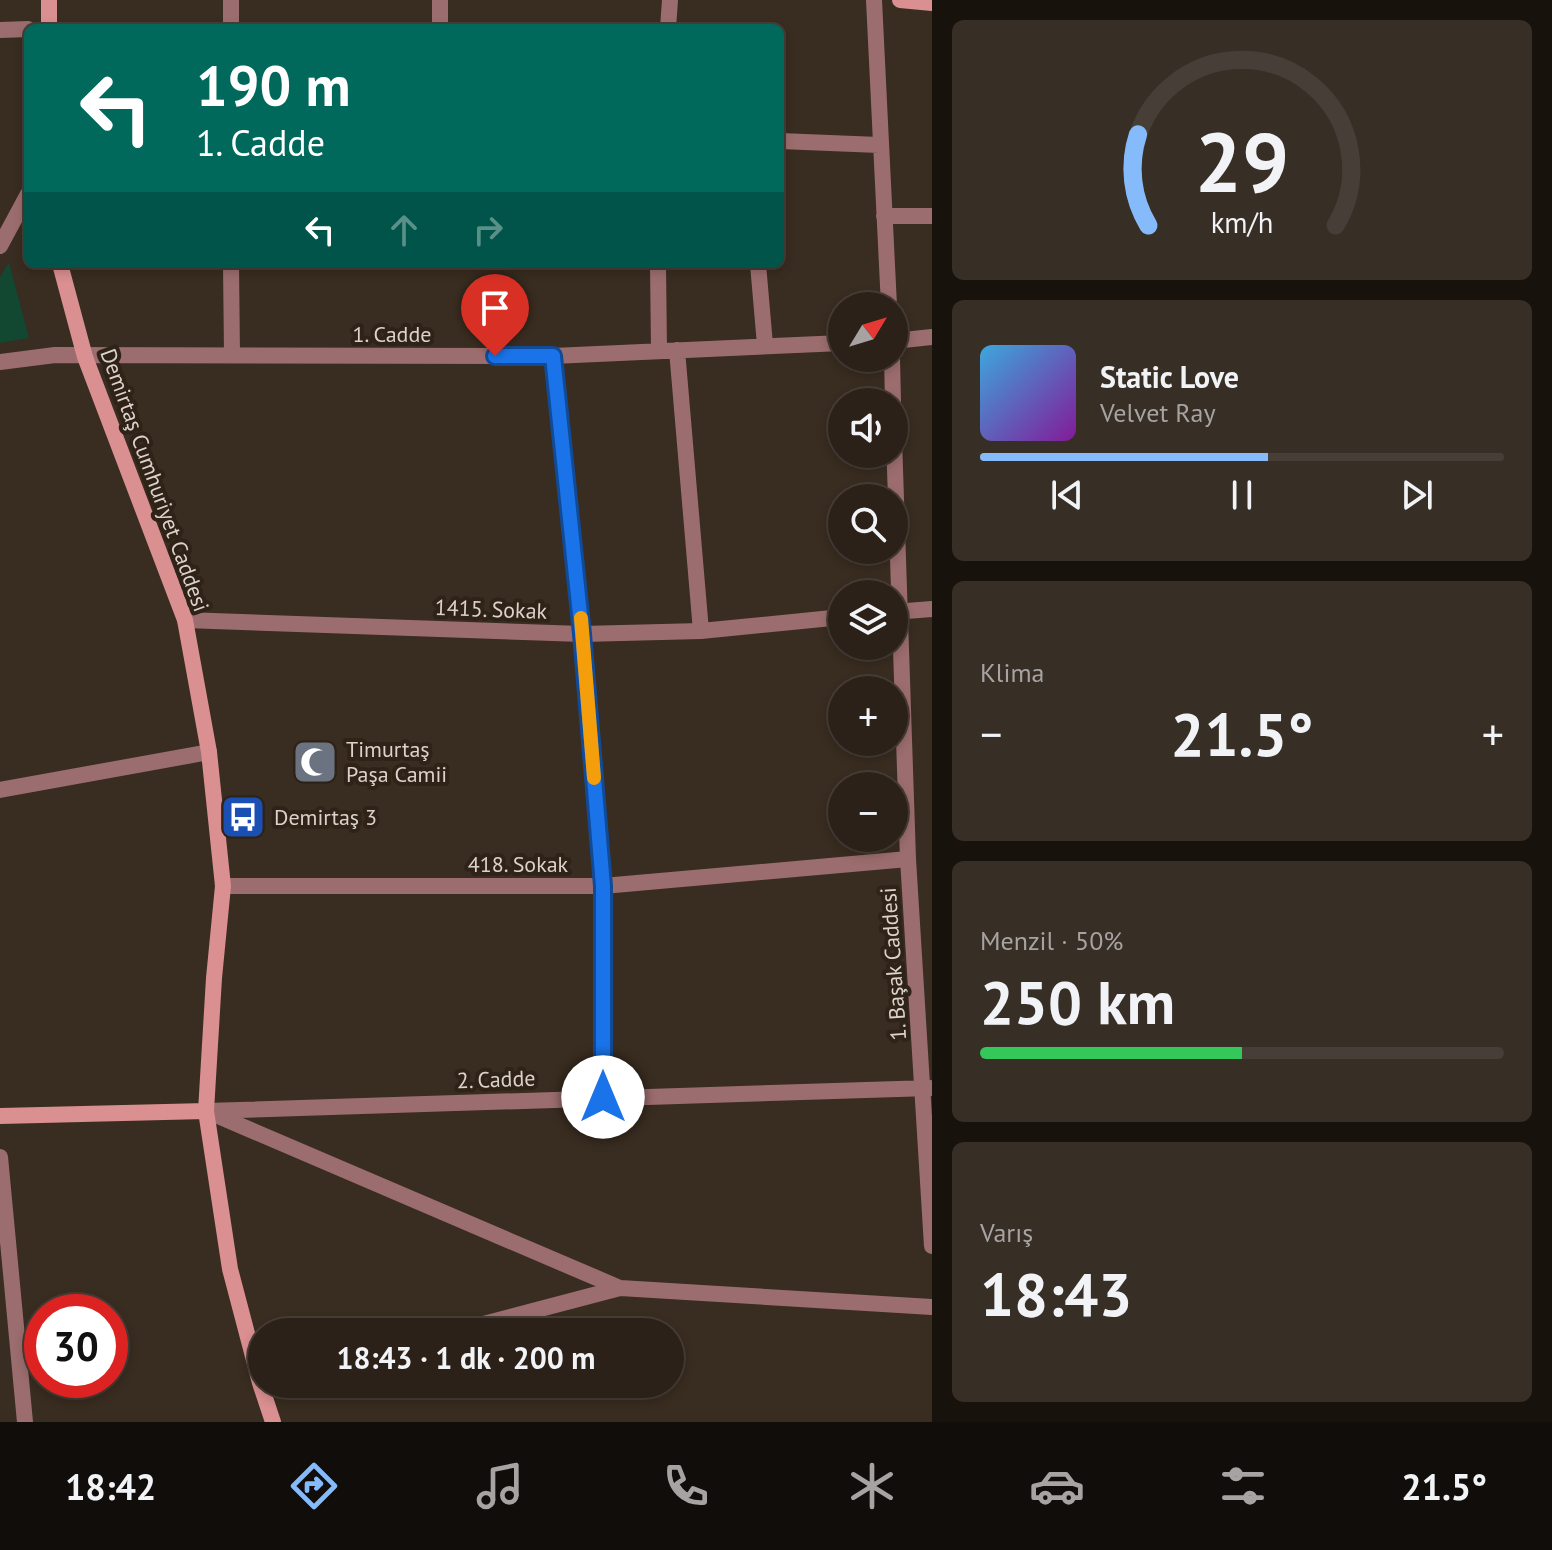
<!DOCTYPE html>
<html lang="tr">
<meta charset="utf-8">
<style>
:root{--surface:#2b2118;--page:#372e25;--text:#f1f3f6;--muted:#a6a3a2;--line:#473e37;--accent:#86bbfb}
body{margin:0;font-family:"PT Sans",sans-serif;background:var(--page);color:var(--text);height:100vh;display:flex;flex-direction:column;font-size:30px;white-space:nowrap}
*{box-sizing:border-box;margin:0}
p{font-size:26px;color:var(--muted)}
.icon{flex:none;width:44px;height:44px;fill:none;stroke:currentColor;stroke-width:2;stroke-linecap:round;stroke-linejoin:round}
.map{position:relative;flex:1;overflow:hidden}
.sheet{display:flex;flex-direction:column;gap:20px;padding:20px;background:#18120d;width:620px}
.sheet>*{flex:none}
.top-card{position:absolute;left:24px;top:24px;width:760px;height:244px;border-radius:12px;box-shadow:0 4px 12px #0003,0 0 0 2px var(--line);background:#00695c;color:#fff;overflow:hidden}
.needle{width:52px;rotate:52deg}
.tools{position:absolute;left:828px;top:292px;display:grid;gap:16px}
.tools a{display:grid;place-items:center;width:80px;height:80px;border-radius:50%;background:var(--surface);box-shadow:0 4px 12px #0003,0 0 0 2px var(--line);font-size:40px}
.speed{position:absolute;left:24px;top:1294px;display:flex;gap:16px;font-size:40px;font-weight:700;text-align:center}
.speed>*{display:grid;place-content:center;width:104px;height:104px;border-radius:50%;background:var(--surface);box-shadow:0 4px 12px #0003,0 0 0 2px var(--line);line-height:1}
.speed .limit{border:12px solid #d22;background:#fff;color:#111}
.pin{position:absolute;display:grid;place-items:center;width:68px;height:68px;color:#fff;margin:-82px -34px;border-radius:50% 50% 50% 0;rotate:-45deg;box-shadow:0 0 8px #0007}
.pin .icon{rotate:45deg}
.me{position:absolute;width:88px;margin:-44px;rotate:0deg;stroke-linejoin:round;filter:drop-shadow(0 0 6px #0008)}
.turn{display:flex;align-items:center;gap:28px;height:168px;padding:0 40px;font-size:36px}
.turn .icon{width:104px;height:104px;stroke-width:2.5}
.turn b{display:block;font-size:56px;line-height:68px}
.lanes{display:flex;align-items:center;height:76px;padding:0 40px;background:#0003;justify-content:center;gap:40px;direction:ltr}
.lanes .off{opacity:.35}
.big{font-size:60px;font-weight:800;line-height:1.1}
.sheet .card{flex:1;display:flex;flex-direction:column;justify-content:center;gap:12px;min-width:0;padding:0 28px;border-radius:12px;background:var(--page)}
.sheet .dial{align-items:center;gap:0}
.dial svg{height:208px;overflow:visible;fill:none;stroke:var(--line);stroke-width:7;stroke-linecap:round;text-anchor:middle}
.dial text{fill:var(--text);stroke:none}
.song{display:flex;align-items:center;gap:24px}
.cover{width:96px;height:96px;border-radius:12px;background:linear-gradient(135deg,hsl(200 70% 55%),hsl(290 70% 35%))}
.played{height:8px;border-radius:4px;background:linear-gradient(90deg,var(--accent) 55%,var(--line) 55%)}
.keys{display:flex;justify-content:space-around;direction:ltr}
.heat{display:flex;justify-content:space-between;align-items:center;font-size:44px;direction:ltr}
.charge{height:12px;border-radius:6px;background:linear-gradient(90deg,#34c759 50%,var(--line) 0)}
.trip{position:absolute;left:248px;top:1318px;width:436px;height:80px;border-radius:40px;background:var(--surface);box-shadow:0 4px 12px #0003,0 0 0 2px var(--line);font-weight:800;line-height:80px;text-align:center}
.tabs{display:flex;height:128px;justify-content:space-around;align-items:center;background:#110d0a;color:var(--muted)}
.tabs .icon{width:56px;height:56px}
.tabs .current{color:var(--accent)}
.tabs b{font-size:36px;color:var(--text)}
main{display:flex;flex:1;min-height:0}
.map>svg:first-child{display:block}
</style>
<main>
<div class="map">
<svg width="932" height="1422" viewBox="0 0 932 1422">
<rect width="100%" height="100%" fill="#392c20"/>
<path fill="#124731" d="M 9,262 L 29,338 L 0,343 L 0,277 Z"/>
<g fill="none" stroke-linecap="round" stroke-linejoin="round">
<path stroke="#9c6d6e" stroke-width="16" d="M 440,0 L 440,28
M 874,0 L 889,306
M 231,28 L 231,0
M 668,28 L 670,0
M 0,30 L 28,29
M 780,141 L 879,145
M 884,216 L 932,216
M 0,246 L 28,194
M 231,264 L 232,355
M 658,264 L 659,351
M 758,264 L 765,345
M 894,341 L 932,337
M 677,350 L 701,631
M 553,356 L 582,634 L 603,886 L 603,1097
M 892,358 L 893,402
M 0,362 L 55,355 L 553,356 L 842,343
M 894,439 L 908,859 L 932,1246
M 894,612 L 932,609
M 185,620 L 582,634 L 701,631 L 842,617
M 0,790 L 209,752
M 223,886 L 603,886 L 908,859
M 206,1111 L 930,1088
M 211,1113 L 620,1288
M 0,1157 L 25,1422
M 453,1332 L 620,1288 L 932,1307"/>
<path stroke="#da8f91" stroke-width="16" d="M 49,0 L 49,28
M 900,0 L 932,3
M 60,264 L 85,357 L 185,620 L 209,752 L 223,886 L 214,978 L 206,1111 L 230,1269 L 260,1383 L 273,1422
M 0,1116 L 206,1111"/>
</g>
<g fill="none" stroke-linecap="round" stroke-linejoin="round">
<g stroke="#114b97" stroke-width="20">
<path id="route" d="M 495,356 L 553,356 L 582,634 L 603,886 L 603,1097"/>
</g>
<use href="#route" stroke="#1a73e8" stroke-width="14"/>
<path stroke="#f59e0b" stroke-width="14" d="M 581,618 L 594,778"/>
</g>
<defs>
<g id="mosque-square" transform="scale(2.3)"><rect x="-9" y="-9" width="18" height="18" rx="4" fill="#6b7280" stroke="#2f2216"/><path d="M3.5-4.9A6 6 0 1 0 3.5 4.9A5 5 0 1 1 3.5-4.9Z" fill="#fff"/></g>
<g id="bus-square" transform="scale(2.3)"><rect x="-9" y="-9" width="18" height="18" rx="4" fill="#1a4fb4" stroke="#2f2216"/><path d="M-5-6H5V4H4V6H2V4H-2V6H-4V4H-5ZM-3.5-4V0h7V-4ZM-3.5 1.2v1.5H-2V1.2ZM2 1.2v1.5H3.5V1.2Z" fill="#fff"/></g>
</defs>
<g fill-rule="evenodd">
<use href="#mosque-square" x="315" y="762"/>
<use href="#bus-square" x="243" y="817"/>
</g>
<g text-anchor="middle" stroke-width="8" stroke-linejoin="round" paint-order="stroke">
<g font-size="22" fill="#dbd3cb" stroke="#2f2216">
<text x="392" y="342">1. Cadde</text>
<text transform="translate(155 480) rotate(70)" y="8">Demirtaş Cumhuriyet Caddesi</text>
<text transform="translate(491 609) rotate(2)" y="8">1415. Sokak</text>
<text x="518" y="872">418. Sokak</text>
<text transform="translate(893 964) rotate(-94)" y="8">1. Başak Caddesi</text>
<text transform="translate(496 1079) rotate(-2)" y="8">2. Cadde</text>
</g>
<g font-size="22" fill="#dbd3cb" stroke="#2f2216" text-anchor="start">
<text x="346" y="757">Timurtaş<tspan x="346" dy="25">Paşa Camii</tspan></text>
<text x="274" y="825">Demirtaş 3</text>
</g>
</g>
</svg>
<div class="tools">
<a><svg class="needle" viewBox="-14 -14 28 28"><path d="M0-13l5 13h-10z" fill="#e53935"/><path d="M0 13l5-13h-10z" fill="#a6a3a2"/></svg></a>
<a><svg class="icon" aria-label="sound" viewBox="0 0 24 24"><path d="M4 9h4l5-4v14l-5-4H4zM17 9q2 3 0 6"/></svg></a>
<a><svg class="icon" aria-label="search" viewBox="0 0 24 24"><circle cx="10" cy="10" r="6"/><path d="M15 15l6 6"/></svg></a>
<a><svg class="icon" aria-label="layers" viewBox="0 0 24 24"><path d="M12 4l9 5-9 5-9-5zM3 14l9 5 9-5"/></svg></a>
<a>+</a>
<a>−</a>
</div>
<div class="speed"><div class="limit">30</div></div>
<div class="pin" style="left:495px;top:356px;background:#d93025"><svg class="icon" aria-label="arrive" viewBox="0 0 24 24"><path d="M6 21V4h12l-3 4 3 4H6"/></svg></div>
<svg class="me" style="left:603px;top:1097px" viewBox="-20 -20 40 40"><circle r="19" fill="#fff"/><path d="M0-13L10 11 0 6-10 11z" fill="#1a73e8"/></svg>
<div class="trip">18:43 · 1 dk · 200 m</div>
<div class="top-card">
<div class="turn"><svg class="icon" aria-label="left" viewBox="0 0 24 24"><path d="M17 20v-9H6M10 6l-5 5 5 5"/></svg><div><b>190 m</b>1. Cadde</div></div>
<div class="lanes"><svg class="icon" aria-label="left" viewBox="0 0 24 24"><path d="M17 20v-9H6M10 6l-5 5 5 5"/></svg><svg class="icon off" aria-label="ahead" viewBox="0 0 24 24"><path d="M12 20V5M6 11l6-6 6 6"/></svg><svg class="icon off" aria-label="right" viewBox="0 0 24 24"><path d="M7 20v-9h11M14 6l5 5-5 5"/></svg></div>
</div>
</div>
<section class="sheet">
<div class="card dial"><svg viewBox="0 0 100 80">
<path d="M14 69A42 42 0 1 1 86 69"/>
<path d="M14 69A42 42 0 0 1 10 34" stroke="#86bbfb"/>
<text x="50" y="56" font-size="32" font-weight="700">29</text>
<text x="50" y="72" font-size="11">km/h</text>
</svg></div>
<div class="card">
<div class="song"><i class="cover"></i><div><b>Static Love</b><p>Velvet Ray</p></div></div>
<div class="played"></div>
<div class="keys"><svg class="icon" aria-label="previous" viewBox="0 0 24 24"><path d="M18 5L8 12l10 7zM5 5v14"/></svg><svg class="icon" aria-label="pause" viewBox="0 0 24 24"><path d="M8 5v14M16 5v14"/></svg><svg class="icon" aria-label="next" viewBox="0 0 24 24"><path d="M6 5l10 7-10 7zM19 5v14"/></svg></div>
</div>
<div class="card"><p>Klima</p>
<div class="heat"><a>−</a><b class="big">21.5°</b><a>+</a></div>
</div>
<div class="card"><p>Menzil · 50%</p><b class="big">250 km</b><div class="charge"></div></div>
<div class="card"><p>Varış</p><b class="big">18:43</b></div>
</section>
</main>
<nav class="tabs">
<b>18:42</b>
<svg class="icon current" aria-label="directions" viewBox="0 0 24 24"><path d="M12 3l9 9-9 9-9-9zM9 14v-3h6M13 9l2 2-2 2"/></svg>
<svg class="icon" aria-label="music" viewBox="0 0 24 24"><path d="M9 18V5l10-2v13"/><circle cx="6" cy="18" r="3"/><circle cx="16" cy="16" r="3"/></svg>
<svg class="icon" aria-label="phone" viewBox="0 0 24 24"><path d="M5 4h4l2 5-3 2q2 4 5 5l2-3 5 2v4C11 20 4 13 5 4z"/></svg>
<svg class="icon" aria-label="climate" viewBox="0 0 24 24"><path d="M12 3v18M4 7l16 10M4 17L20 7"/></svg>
<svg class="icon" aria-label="car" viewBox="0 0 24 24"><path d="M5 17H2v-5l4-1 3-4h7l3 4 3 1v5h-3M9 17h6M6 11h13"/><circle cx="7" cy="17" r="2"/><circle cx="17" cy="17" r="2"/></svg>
<svg class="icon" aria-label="filters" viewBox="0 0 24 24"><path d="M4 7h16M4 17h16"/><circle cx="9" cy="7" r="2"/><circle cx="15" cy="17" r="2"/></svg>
<b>21.5°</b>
</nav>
